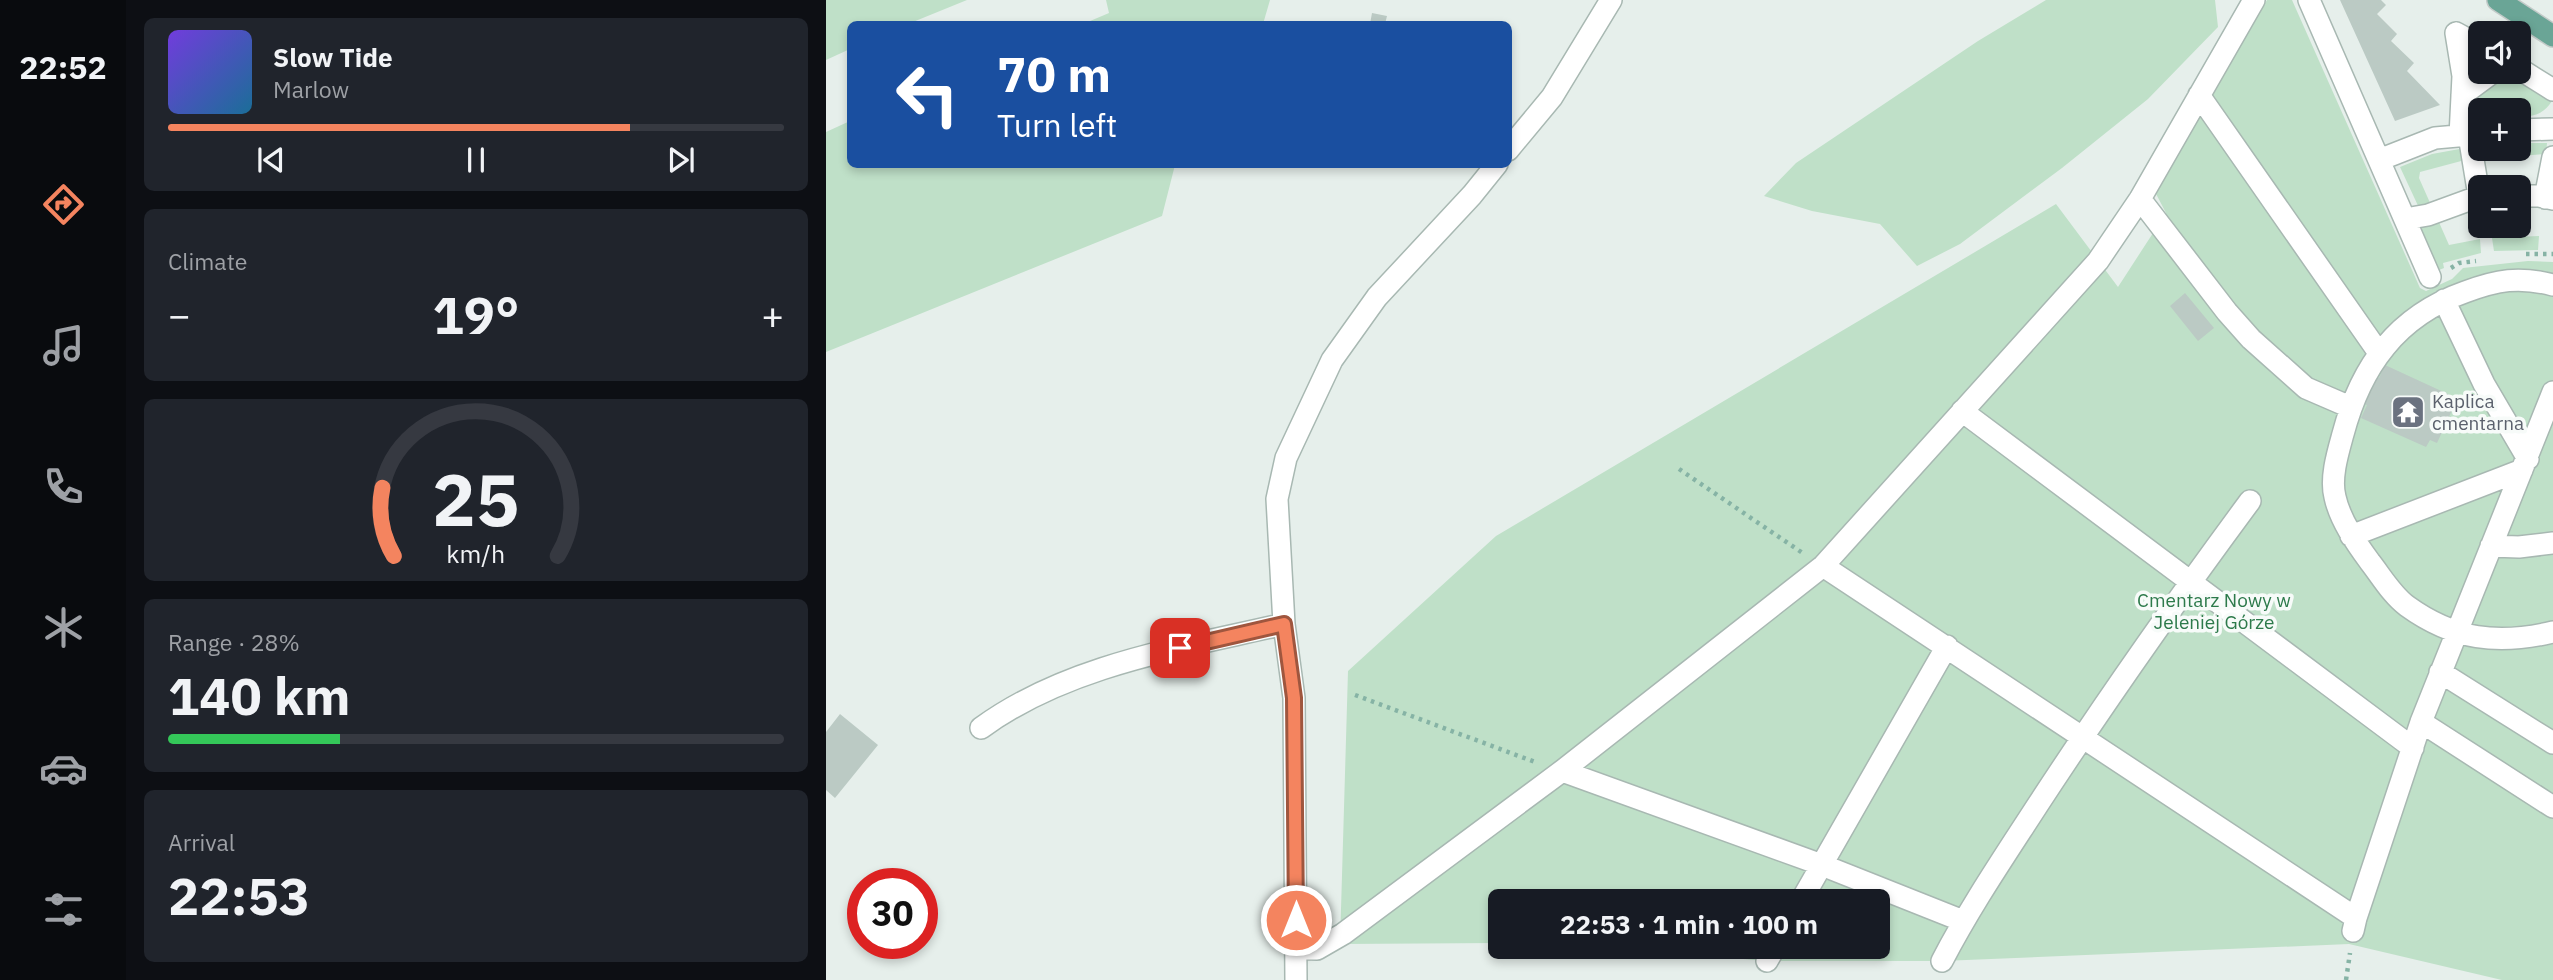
<!DOCTYPE html>
<meta charset="utf-8">
<style>
:root{--surface:#171b24;--page:#20242c;--text:#f1f3f6;--muted:#9ea1a6;--line:#363941;--accent:#f4845f}
body{margin:0;font-family:"IBM Plex Sans",sans-serif;background:var(--page);color:var(--text);height:100vh;display:flex;flex-direction:column;font-size:26px;white-space:nowrap}
*{box-sizing:border-box;margin:0}
p{font-size:23px;color:var(--muted)}
.icon{flex:none;width:38px;height:38px;fill:none;stroke:currentColor;stroke-width:2;stroke-linecap:round;stroke-linejoin:round}
.map{position:relative;flex:1;overflow:hidden}
.sheet{display:flex;flex-direction:column;gap:18px;padding:18px;background:#0d0f14;width:700px}
.sheet>*{flex:none}
.hud{position:absolute;left:21px;top:21px;width:665px;height:147px;border-radius:10px;box-shadow:0 4px 10px #0003;background:#1a4fa0;color:#fff;overflow:hidden}
.buttons{position:absolute;left:1642px;top:21px;display:grid;gap:14px}
.buttons a{display:grid;place-items:center;width:63px;height:63px;border-radius:10px;background:var(--surface);box-shadow:0 4px 10px #0003;font-size:35px}
.speed{position:absolute;left:21px;top:868px;display:flex;gap:14px;font-size:35px;font-weight:700;text-align:center}
.speed>*{display:grid;place-content:center;width:91px;height:91px;border-radius:50%;background:var(--surface);box-shadow:0 4px 10px #0003;line-height:1}
.speed .limit{border:10px solid #d22;background:#fff;color:#111}
.pin{position:absolute;display:grid;place-items:center;width:60px;height:60px;color:#fff;margin:-30px;border-radius:14px;box-shadow:0 4px 10px #0006}
.me{position:absolute;width:77px;margin:-38px;rotate:0deg;stroke-linejoin:round;filter:drop-shadow(0 0 5px #0008)}
.turn{display:flex;align-items:center;gap:24px;height:147px;padding:0 35px;font-size:32px}
.turn .icon{width:91px;height:91px;stroke-width:2.5}
.turn b{display:block;font-size:49px;line-height:60px}
.big{font-size:52px;font-weight:700;line-height:1.1}
.sheet .widget{flex:1;display:flex;flex-direction:column;justify-content:center;gap:10px;min-width:0;padding:0 24px;border-radius:10px;background:var(--page)}
.sheet .dial{align-items:center;gap:0}
.dial svg{height:182px;overflow:visible;fill:none;stroke:var(--line);stroke-width:7;stroke-linecap:round;text-anchor:middle}
.dial text{fill:var(--text);stroke:none}
.song{display:flex;align-items:center;gap:21px}
.cover{width:84px;height:84px;border-radius:10px;background:linear-gradient(135deg,hsl(260 70% 55%),hsl(200 70% 35%))}
.played{height:7px;border-radius:4px;background:linear-gradient(90deg,var(--accent) 75%,var(--line) 75%)}
.keys{display:flex;justify-content:space-around;direction:ltr}
.heat{display:flex;justify-content:space-between;align-items:center;font-size:38px;direction:ltr}
.charge{height:10px;border-radius:5px;background:linear-gradient(90deg,#34c759 28%,var(--line) 0)}
.trip{position:absolute;left:662px;top:889px;width:402px;height:70px;border-radius:10px;background:var(--surface);box-shadow:0 4px 10px #0003;font-weight:700;line-height:70px;text-align:center}
main{display:flex;flex:1;min-height:0}
.tab-bar{display:flex;flex-direction:column;width:126px;justify-content:space-around;align-items:center;background:#090b0e;color:var(--muted)}
.tab-bar .icon{width:49px;height:49px}
.tab-bar .active{color:var(--accent)}
.tab-bar b{font-size:32px;color:var(--text)}
.map>svg:first-child{display:block}
</style>
<main>
<nav class="tab-bar">
<b>22:52</b>
<svg class="icon active" aria-label="directions" viewBox="0 0 24 24"><path d="M12 3l9 9-9 9-9-9zM9 14v-3h6M13 9l2 2-2 2"/></svg>
<svg class="icon" aria-label="music" viewBox="0 0 24 24"><path d="M9 18V5l10-2v13"/><circle cx="6" cy="18" r="3"/><circle cx="16" cy="16" r="3"/></svg>
<svg class="icon" aria-label="phone" viewBox="0 0 24 24"><path d="M5 4h4l2 5-3 2q2 4 5 5l2-3 5 2v4C11 20 4 13 5 4z"/></svg>
<svg class="icon" aria-label="climate" viewBox="0 0 24 24"><path d="M12 3v18M4 7l16 10M4 17L20 7"/></svg>
<svg class="icon" aria-label="car" viewBox="0 0 24 24"><path d="M5 17H2v-5l4-1 3-4h7l3 4 3 1v5h-3M9 17h6M6 11h13"/><circle cx="7" cy="17" r="2"/><circle cx="17" cy="17" r="2"/></svg>
<svg class="icon" aria-label="filters" viewBox="0 0 24 24"><path d="M4 7h16M4 17h16"/><circle cx="9" cy="7" r="2"/><circle cx="15" cy="17" r="2"/></svg>
</nav>
<section class="sheet">
<div class="widget">
<div class="song"><i class="cover"></i><div><b>Slow Tide</b><p>Marlow</p></div></div>
<div class="played"></div>
<div class="keys"><svg class="icon" aria-label="previous" viewBox="0 0 24 24"><path d="M18 5L8 12l10 7zM5 5v14"/></svg><svg class="icon" aria-label="pause" viewBox="0 0 24 24"><path d="M8 5v14M16 5v14"/></svg><svg class="icon" aria-label="next" viewBox="0 0 24 24"><path d="M6 5l10 7-10 7zM19 5v14"/></svg></div>
</div>
<div class="widget"><p>Climate</p>
<div class="heat"><a>−</a><b class="big">19°</b><a>+</a></div>
</div>
<div class="widget dial"><svg viewBox="0 0 100 80">
<path d="M14 69A42 42 0 1 1 86 69"/>
<path d="M14 69A42 42 0 0 1 9 39" stroke="#f4845f"/>
<text x="50" y="56" font-size="32" font-weight="700">25</text>
<text x="50" y="72" font-size="11">km/h</text>
</svg></div>
<div class="widget"><p>Range · 28%</p><b class="big">140 km</b><div class="charge"></div></div>
<div class="widget"><p>Arrival</p><b class="big">22:53</b></div>
</section>
<div class="map">
<svg width="1727" height="980" viewBox="0 0 1727 980">
<rect width="100%" height="100%" fill="#e6efeb"/>
<path fill="#bfe0c8" d="M 0,0 L 141,0 L 82,24 L 24,24 L 24,49 L 0,60 Z
M 280,0 L 444,0 L 437,24 L 257,24 L 283,13 Z
M 1220,0 L 1389,0 L 1392,27 L 1322,99 L 1236,168 L 1134,244 L 1091,266 L 1054,224 L 986,211 L 938,196 L 970,163 L 1152,41 Z
M 1441,0 L 1466,0 L 1594,288 L 1600,291 L 1626,279 L 1637,268 L 1702,261 L 1727,262 L 1727,980 L 1676,980 L 1523,944 L 1116,961 L 941,961 L 774,947 L 1052,947 L 1052,901 L 674,901 L 674,943 L 514,944 L 522,671 L 670,536 L 1230,204 L 1292,287 L 1340,213 L 1328,190 Z
M 1687,78 L 1697,80 L 1726,101 C 1717,115 1708,116 1692,117 L 1692,110 L 1654,110 L 1654,121 L 1648,121 C 1648,96 1662,80 1687,78 Z
M 24,121 L 24,164 L 349,165 L 336,216 L 0,352 L 0,132 Z
M 1692,143 L 1721,143 L 1720,154 L 1654,159 L 1654,149 L 1692,149 Z
M 1639,148 L 1639,160 L 1594,172 L 1593,178 L 1605,205 L 1594,210 L 1574,167 L 1606,154 Z
M 1612,220 L 1623,245 L 1654,239 L 1655,253 L 1617,263 L 1618,268 L 1606,273 L 1596,235 L 1596,223 Z
M 1713,236 L 1712,250 L 1668,251 L 1666,238 Z"/>
<path fill="#bbcac4" d="M 1514,0 L 1555,0 L 1560,5 L 1551,14 L 1571,34 L 1565,41 L 1588,63 L 1581,71 L 1614,105 L 1569,121 Z
M 546,13 L 561,16 L 559,24 L 544,24 Z
M 1359,293 L 1388,328 L 1372,341 L 1344,306 Z
M 1559,365 L 1624,395 L 1621,403 L 1628,406 L 1611,443 L 1604,440 L 1600,447 L 1535,418 L 1541,405 L 1536,403 L 1548,376 L 1553,378 Z
M 14,714 L 52,745 L 9,798 L 0,790 L 0,732 Z"/>
<g fill="none" stroke-linecap="round" stroke-linejoin="round">
<g stroke="#a8b8b2" stroke-width="24">
<path id="minor" d="M 1483,0 L 1604,277
M 1630,33 L 1637,76 L 1634,136
M 1630,33 L 1654,46
M 1692,68 L 1727,90
M 1373,95 L 1553,353
M 1636,95 L 1667,72
M 1692,130 L 1727,129
M 1643,135 L 1653,196
M 682,150 L 726,97 L 785,0
M 1553,160 L 1609,138 L 1654,134
M 1692,196 L 1713,196 L 1727,199
M 1719,198 L 1727,157
M 1314,199 L 1401,312 L 1425,339 L 1480,388 L 1524,407
M 1579,219 L 1602,215 L 1654,196
M 1727,285 C 1693,276 1671,280 1639,292 C 1571,316 1535,366 1517,434 C 1512,452 1504,478 1509,497 C 1514,520 1530,543 1544,562 C 1555,576 1566,595 1581,606 C 1628,640 1672,645 1727,632
M 1618,300 L 1658,384 L 1702,459
M 1136,411 L 1587,748
M 1525,536 L 1696,470
M 1665,546 L 1693,547 L 1727,543
M 997,566 L 1530,918
M 1614,672 L 1727,743
M 1595,722 L 1727,807
M 155,728 C 241,665 355,648 458,624
M 736,771 L 996,865 L 1137,921
M 975,901 L 1121,646
M 1527,931 L 1530,918 L 1595,722 L 1727,392
M 470,948 L 491,949 L 517,934 L 736,771 L 997,566 L 1272,261 L 1314,199 L 1428,0
M 941,961 L 949,947
M 1116,961 C 1144,907 1178,857 1211,806 C 1279,702 1350,601 1424,501
M 470,980 L 468,698 L 458,624 L 451,499 L 460,458 L 506,360 L 551,297 L 646,195 L 671,164"/>
</g>
<g stroke="#c2cac8" stroke-width="24">
<path id="major" d="M 1672,0 L 1727,36"/>
</g>
<path stroke="#86b3a5" stroke-width="4.5" stroke-dasharray="3.5 5" stroke-linecap="butt" d="M 1700,254 L 1727,254
M 1625,268 L 1633,263 L 1650,261
M 853,469 L 978,554
M 529,695 L 709,762
M 1520,980 L 1524,953"/>
<use href="#minor" stroke="#fff" stroke-width="21"/>
<use href="#major" stroke="#6aa596" stroke-width="21"/>
</g>
<g fill="none" stroke-linecap="round" stroke-linejoin="round">
<g stroke="#9f563e" stroke-width="18">
<path id="route" d="M 354,648 L 458,624 L 468,698 L 470,920"/>
</g>
<use href="#route" stroke="#f4845f" stroke-width="12"/>
</g>
<defs>
<g id="temple-square" transform="scale(1.75)"><rect x="-9" y="-9" width="18" height="18" rx="4" fill="#6b7280" stroke="#f7fbf9"/><path d="M0-6L5-2H3V0L6.5 2.5H4V6H1.5V3h-3V6H-4V2.5H-6.5L-3 0V-2H-5Z" fill="#fff"/></g>
</defs>
<g fill-rule="evenodd">
<use href="#temple-square" x="1582" y="412"/>
</g>
<g text-anchor="middle" stroke-width="7" stroke-linejoin="round" paint-order="stroke">
<g font-size="19" fill="#5b616d" stroke="#f7fbf9" text-anchor="start">
<text x="1606" y="408">Kaplica<tspan x="1606" dy="22">cmentarna</tspan></text>
</g>
<g font-size="19" fill="#2d7a4b" stroke="#f7fbf9">
<text x="1388" y="607">Cmentarz Nowy w<tspan x="1388" dy="22">Jeleniej Górze</tspan></text>
</g>
</g>
</svg>
<div class="buttons">
<a><svg class="icon" aria-label="sound" viewBox="0 0 24 24"><path d="M4 9h4l5-4v14l-5-4H4zM17 9q2 3 0 6"/></svg></a>
<a>+</a>
<a>−</a>
</div>
<div class="speed"><div class="limit">30</div></div>
<div class="pin" style="left:354px;top:648px;background:#d93025"><svg class="icon" aria-label="arrive" viewBox="0 0 24 24"><path d="M6 21V4h12l-3 4 3 4H6"/></svg></div>
<svg class="me" style="left:470px;top:920px" viewBox="-20 -20 40 40"><circle r="17" fill="#f4845f" stroke="#fff" stroke-width="3"/><path d="M0-11L8 9 0 5-8 9z" fill="#fff"/></svg>
<div class="trip">22:53 · 1 min · 100 m</div>
<div class="hud">
<div class="turn"><svg class="icon" aria-label="left" viewBox="0 0 24 24"><path d="M17 20v-9H6M10 6l-5 5 5 5"/></svg><div><b>70 m</b>Turn left</div></div>
</div>
</div>
</main>
